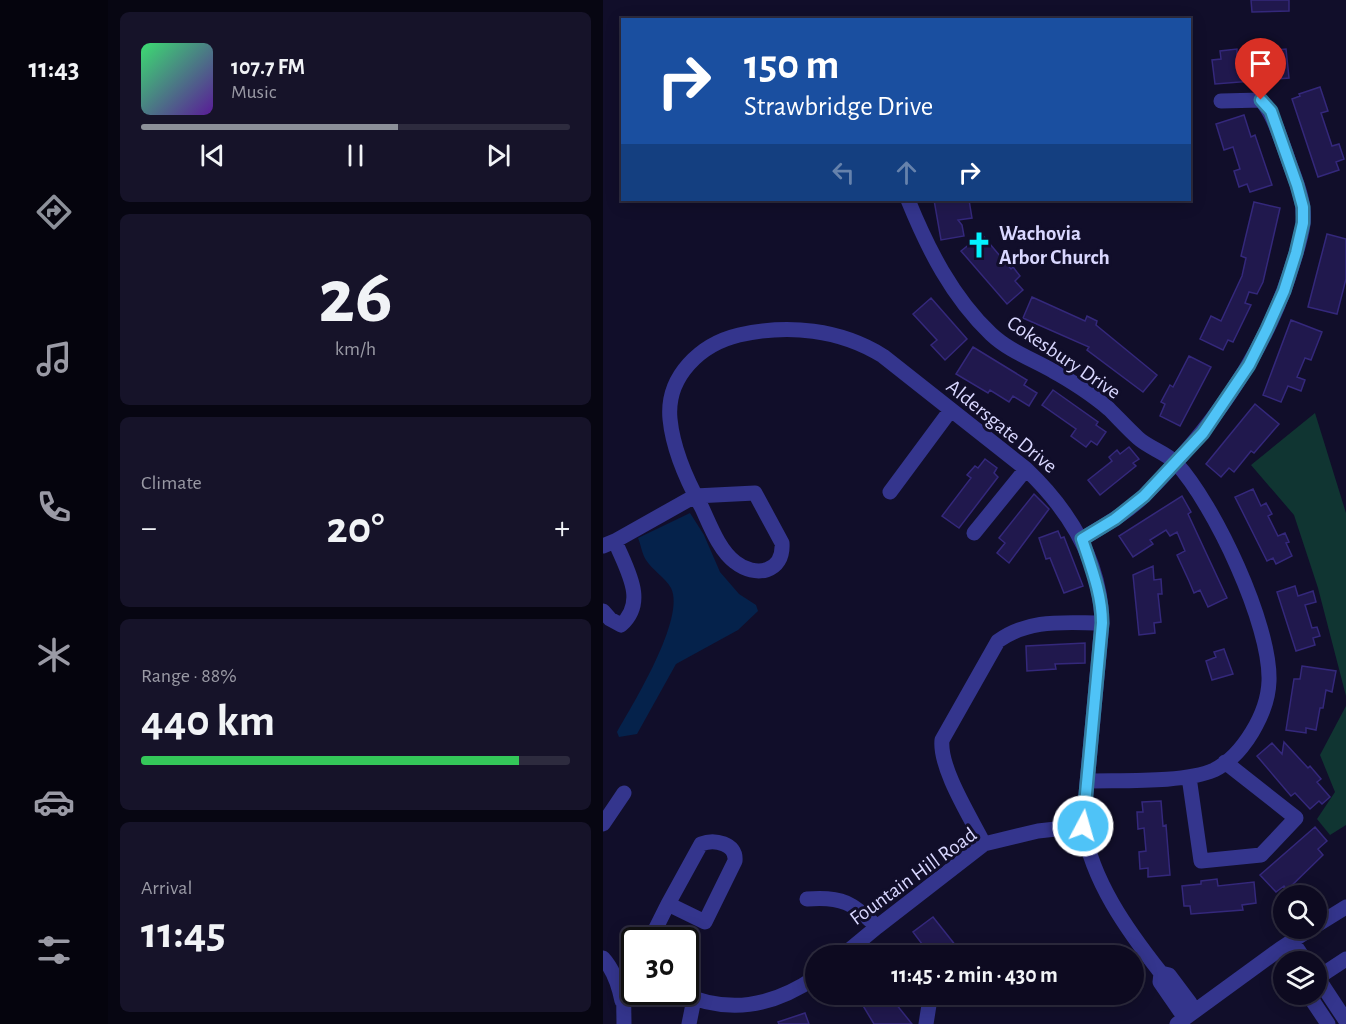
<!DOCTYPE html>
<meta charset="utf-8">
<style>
:root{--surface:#0d0a20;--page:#161329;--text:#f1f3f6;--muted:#9a9aa5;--line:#2d2b3e;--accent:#8c9099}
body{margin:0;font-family:"Alegreya Sans",sans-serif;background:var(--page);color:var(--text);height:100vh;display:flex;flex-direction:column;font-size:22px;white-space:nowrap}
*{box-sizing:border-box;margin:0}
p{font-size:20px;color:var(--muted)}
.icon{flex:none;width:33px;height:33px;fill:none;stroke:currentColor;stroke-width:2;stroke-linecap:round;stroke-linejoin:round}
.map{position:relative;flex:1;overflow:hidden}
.sheet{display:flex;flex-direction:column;gap:12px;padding:12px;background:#070612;width:495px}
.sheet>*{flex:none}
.banner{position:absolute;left:18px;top:18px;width:570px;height:183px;border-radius:0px;box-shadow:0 3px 15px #0003,0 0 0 2px var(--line);background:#1a4fa0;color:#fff;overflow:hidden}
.fabs{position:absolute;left:670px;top:885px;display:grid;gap:12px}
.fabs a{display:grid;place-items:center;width:54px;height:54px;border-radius:50%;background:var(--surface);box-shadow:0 3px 15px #0003,0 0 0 2px var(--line);font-size:30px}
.speed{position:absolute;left:18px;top:927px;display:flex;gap:12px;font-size:30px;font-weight:700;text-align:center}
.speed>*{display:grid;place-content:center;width:78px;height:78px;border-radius:50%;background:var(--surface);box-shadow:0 3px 15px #0003,0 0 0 2px var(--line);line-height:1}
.speed .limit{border:3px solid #111;border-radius:9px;background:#fff;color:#111}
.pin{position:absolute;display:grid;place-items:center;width:51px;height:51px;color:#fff;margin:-62px -26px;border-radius:50% 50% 50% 0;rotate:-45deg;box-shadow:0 0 6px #0007}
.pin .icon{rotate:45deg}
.me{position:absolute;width:66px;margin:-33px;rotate:6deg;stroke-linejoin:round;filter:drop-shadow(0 0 4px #0008)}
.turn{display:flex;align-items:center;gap:21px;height:126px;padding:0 24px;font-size:27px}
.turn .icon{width:78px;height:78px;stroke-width:2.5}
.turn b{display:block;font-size:42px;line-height:51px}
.lanes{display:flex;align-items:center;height:57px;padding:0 24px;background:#0003;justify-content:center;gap:30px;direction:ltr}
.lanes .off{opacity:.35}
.big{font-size:45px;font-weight:600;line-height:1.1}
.sheet .widget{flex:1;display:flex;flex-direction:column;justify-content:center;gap:9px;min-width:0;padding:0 21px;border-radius:9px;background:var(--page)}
.sheet .dial{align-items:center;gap:0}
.dial b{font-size:78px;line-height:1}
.song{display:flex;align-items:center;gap:18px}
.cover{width:72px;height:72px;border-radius:9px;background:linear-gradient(135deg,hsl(140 70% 55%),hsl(270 70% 35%))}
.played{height:6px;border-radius:3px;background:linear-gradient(90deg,var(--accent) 60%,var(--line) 60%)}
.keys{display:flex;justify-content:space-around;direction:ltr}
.heat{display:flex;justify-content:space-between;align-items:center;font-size:33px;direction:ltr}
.charge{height:9px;border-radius:4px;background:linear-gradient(90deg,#34c759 88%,var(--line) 0)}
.trip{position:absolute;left:202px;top:945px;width:339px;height:60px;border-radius:30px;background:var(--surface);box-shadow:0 3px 15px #0003,0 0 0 2px var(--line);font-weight:600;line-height:60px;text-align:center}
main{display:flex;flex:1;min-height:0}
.dock{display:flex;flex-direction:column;width:108px;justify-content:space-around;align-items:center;background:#05040d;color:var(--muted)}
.dock .icon{width:42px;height:42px}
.dock .active{color:var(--accent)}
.dock b{font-size:27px;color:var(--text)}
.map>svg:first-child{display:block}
</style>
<main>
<nav class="dock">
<b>11:43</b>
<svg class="icon active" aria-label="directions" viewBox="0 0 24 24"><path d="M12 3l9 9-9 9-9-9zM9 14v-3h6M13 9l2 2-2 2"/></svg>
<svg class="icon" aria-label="music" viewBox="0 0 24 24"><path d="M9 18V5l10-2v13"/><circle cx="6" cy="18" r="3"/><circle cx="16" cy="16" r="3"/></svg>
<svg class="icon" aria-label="phone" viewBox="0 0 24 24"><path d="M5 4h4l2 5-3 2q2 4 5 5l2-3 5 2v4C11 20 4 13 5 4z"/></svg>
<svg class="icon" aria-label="climate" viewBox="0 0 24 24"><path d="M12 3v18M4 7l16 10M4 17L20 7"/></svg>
<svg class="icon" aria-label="car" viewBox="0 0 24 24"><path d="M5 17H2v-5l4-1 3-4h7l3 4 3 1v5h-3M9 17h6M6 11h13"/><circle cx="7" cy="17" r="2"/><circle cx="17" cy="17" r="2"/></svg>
<svg class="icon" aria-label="filters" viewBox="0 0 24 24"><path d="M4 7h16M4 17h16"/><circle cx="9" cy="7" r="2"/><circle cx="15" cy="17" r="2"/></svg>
</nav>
<section class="sheet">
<div class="widget">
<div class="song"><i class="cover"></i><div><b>107.7 FM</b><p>Music</p></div></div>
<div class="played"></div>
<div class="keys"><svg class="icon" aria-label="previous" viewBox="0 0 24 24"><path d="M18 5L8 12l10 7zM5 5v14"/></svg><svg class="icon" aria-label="pause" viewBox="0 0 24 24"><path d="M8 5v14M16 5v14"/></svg><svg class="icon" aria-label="next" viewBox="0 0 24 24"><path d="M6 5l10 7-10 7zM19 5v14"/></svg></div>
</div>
<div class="widget dial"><b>26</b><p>km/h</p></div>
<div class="widget"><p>Climate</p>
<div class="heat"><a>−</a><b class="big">20°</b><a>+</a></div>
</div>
<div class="widget"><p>Range · 88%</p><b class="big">440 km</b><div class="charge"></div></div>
<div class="widget"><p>Arrival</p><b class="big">11:45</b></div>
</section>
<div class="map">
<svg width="743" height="1024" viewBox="0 0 743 1024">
<rect width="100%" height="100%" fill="#110e2a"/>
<path fill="#103532" d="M 712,413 L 743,513 L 743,696 L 715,588 L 691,515 L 648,465 Z
M 743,706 L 743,825 L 727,835 L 714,819 L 732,792 L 717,755 Z"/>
<path fill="#05224b" d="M 87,513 L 101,535 L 117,572 L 136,594 L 153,605 L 155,611 L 135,630 L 73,664 L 34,734 L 16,737 L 14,732 C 30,704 83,618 68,588 C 62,577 49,570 43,560 C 39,554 38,545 35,538 Z"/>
<path fill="#20184d" stroke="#34287b" stroke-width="1.5" d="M 648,0 L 686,0 L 686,11 L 649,12 Z
M 634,49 L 634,58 L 660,56 L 660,51 L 683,49 L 686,78 L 612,84 L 609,60 L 618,59 L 617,51 Z
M 717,87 L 725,111 L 718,113 L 729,146 L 736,144 L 741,159 L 733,162 L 736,170 L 715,177 L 689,99 L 697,96 L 696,94 Z
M 641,115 L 648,137 L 652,135 L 669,185 L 647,192 L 644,184 L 636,187 L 631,171 L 637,169 L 630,147 L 621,150 L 613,124 Z
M 331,200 L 366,200 L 369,218 L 355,220 L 359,225 L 361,236 L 338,240 Z
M 651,202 L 677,208 L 660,282 L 654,294 L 646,292 L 642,303 L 648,305 L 630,342 L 625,340 L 620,350 L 597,339 L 608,316 L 618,321 L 639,276 L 643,258 L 638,256 Z
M 724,234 L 743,239 L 743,279 L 734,314 L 705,307 Z
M 381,237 L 408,269 L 410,267 L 417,276 L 412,281 L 420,290 L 404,304 L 358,251 L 373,239 L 373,243 Z
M 429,297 L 482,321 L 484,316 L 494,321 L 493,325 L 554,375 L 540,392 L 484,350 L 486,347 L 420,318 Z
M 328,298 L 364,339 L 342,360 L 328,345 L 334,340 L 310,314 Z
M 688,320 L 719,332 L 708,360 L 702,358 L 694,377 L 702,380 L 698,391 L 685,386 L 678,402 L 660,395 Z
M 370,347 L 424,380 L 421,385 L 434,393 L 426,406 L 410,396 L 406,402 L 387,390 L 385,393 L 353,374 Z
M 586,356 L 608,367 L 577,426 L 557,416 L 562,404 L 558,402 L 567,385 L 570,387 Z
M 450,390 L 495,422 L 493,425 L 503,432 L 494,445 L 488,441 L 483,447 L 468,436 L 473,429 L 439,405 Z
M 652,404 L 676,424 L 651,453 L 648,451 L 631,472 L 626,468 L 618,477 L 603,464 Z
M 526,447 L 536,459 L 530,463 L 533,466 L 497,495 L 485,480 L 509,461 L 506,457 L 514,450 L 517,454 Z
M 382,459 L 394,468 L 391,473 L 395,477 L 356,528 L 339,516 L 368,478 L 364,475 L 372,466 L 375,468 Z
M 650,489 L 658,506 L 663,503 L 669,514 L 665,516 L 675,536 L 682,533 L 686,542 L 683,543 L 689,556 L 673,564 L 670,558 L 664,561 L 632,497 Z
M 431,494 L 446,509 L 406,563 L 394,553 L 402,543 L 396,538 Z
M 579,496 L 588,512 L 585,514 L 624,598 L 605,607 L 597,590 L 591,593 L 586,581 L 574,555 L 582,551 L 574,532 L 567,536 L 563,530 L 547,540 L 550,544 L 530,557 L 516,536 Z
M 455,531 L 458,538 L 461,537 L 480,586 L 461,593 L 447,558 L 443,559 L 436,538 Z
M 550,566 L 551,580 L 558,579 L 559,594 L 555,594 L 558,622 L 551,623 L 552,633 L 536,635 L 530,575 Z
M 692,586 L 695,596 L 710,591 L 713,602 L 702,605 L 709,628 L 714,627 L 717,636 L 710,638 L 712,645 L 693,651 L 674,592 Z
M 482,643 L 482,663 L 452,664 L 453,669 L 424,671 L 423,646 Z
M 621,649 L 630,674 L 609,680 L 603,661 L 613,657 L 611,652 Z
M 699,666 L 733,671 L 729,692 L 723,690 L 720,708 L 717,708 L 713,730 L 703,728 L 703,733 L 683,730 L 691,679 L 697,679 Z
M 681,742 L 705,768 L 707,766 L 718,779 L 714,782 L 727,797 L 719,804 L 716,801 L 707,809 L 692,793 L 688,796 L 654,756 L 669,743 L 679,754 Z
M 558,801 L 560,826 L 563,825 L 567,875 L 545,877 L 545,868 L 537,869 L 536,852 L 543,851 L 541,828 L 535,829 L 534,812 L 540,812 L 539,802 Z
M 712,827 L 724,841 L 715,849 L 720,855 L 684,890 L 681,886 L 673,892 L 657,875 Z
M 614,879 L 615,886 L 651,882 L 653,903 L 639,905 L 640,910 L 588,914 L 587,906 L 581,906 L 579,886 L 598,884 L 598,881 Z
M 330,917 L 357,951 L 352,956 L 328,956 L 310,932 Z
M 253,994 L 285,994 L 309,1024 L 271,1024 Z
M 202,1013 L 206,1024 L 176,1024 L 175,1022 Z"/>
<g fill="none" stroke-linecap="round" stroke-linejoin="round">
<path stroke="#34358d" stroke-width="15" d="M 305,200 C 325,249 349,297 388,334 C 406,351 429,359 450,371 C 467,380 491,396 506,409 C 516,419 525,429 535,438 C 546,448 562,452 573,463 C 611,504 668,625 666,681 C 665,713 640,756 611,770 C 582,783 518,780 485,781
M 287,492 L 347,411
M 371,533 L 423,469
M 479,539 C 500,526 524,513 542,495 C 605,432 657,362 686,276 C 691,259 698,241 700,224 C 703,200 690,175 683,153 C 676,135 671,115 658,100 L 618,101
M 0,546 L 12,541 L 92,496 L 152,493 L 179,543 C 181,573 152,578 132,562 C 116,550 107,525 99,508 C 84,481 70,450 67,419 C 63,376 98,344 136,335 C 185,324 237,329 280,356 L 423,469 C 466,510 498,562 499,623 L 480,826 C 489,881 524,930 558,973 L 557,982 L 577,1011 L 587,1014 L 587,1003 L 566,975 L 558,973
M 0,611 L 7,619 L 18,625 C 45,601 23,569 12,541
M 586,777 L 598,861 L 658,855 L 693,818 L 622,762
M 0,824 L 21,793
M 381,844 C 368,818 336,768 339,740 L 395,641 C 427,618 462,623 499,623
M 204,899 C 239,896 250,903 274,927
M 714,925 L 743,907
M 47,940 L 65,904 L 98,844 C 111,839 134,843 132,861 L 102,922 L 65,904
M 689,941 L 703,962
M 239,956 L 274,927 L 381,844 L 435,831 L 480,826
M 0,958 C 10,969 16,986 19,1001
M 714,977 L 743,1021
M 714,978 L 743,959
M 75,992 C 125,1015 169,1007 213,977
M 705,994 L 725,1024
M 21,1024 C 21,1005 18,974 32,960
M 86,1024 L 91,999
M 323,1024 L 326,1005 L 324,994
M 574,1024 L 677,949 L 709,928"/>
</g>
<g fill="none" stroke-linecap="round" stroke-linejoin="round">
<g stroke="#337fa1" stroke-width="15">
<path id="route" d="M 480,826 L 499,623 C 499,594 488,567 479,539 L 512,519 L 541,496 L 600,433 L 646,365 L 664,329 L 681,291 L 693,253 L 700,223 L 700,207 L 694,185 L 668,111 L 658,100"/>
</g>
<use href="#route" stroke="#4fc3f7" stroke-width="10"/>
</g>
<defs>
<g id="church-bare" transform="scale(2.07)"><path d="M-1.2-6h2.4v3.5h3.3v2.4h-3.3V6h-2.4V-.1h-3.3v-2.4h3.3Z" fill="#03f2ff" stroke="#110e2a" stroke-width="2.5" paint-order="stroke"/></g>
</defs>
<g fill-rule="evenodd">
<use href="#church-bare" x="376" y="245"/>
</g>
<g text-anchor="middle" stroke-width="6" stroke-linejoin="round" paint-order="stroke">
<g font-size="21" font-weight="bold" fill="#d9d7ff" stroke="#110e2a" text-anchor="start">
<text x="396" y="240">Wachovia<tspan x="396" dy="24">Arbor Church</tspan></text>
</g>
<g font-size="21" fill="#d9d7ff" stroke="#110e2a">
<text transform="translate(461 357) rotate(34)" y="7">Cokesbury Drive</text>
<text transform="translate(399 426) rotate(39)" y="7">Aldersgate Drive</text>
<text transform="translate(310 876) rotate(-36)" y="7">Fountain Hill Road</text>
</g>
</g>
</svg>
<div class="fabs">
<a><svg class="icon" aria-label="search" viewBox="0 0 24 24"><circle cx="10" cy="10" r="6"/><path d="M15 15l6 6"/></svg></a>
<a><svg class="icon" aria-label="layers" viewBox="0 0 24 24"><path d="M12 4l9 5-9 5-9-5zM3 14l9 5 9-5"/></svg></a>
</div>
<div class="speed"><div class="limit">30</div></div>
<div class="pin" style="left:658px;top:100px;background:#d93025"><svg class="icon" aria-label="arrive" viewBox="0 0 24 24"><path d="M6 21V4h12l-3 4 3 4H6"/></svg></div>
<svg class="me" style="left:480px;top:826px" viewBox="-20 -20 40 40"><circle r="17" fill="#4fc3f7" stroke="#fff" stroke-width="3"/><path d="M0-11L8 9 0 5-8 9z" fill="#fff"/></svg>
<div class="trip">11:45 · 2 min · 430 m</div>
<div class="banner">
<div class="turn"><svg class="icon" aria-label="right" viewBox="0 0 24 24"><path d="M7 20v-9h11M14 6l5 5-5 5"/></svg><div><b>150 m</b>Strawbridge Drive</div></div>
<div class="lanes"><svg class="icon off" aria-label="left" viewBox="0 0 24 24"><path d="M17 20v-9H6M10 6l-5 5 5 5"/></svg><svg class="icon off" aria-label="ahead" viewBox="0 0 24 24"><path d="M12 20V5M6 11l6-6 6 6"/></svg><svg class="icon" aria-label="right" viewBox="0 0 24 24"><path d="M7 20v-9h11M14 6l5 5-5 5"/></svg></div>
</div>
</div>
</main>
